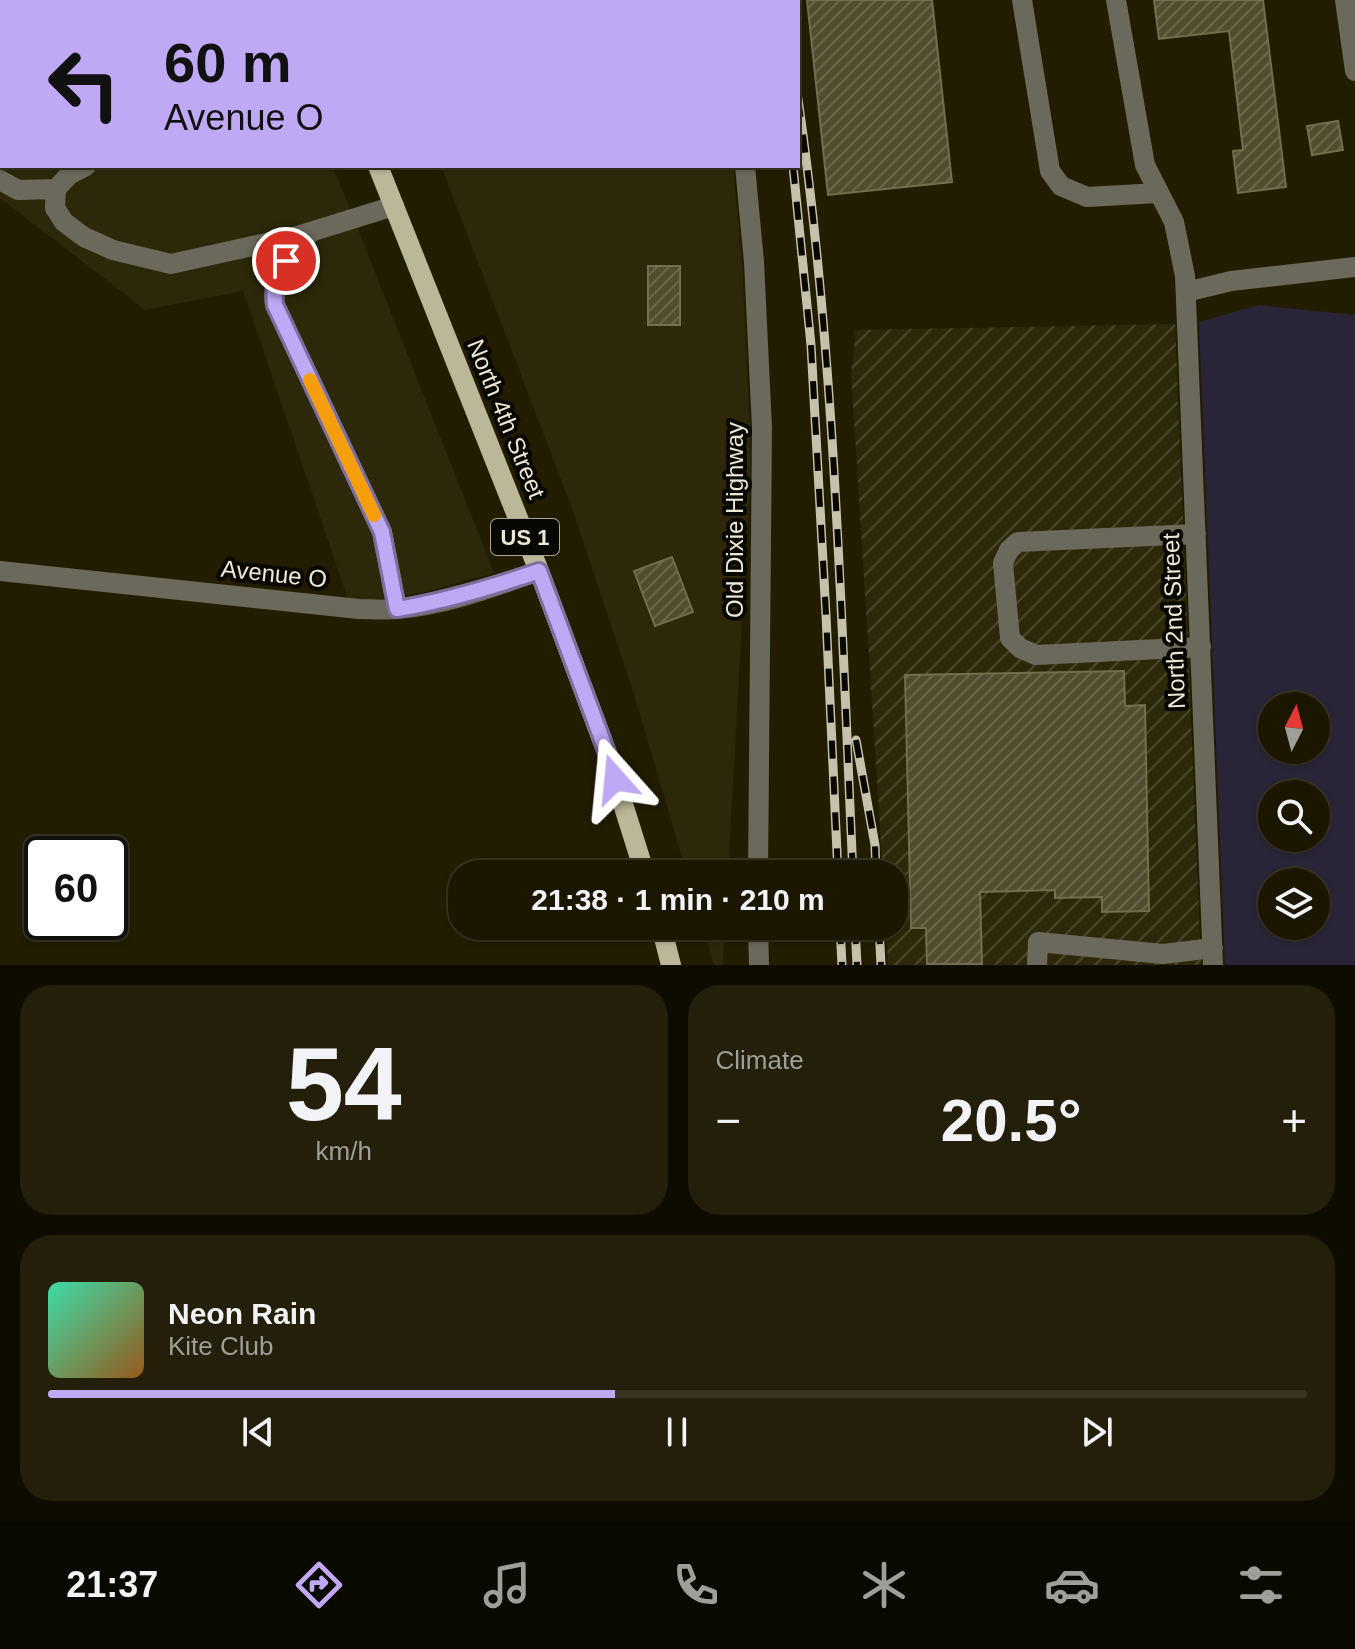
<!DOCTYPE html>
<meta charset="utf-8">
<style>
:root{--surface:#1a1600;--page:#231f0a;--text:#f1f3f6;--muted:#9f9f99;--line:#383522;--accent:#bfa9f4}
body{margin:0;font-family:Helvetica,sans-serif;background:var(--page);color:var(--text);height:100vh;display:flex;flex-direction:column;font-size:30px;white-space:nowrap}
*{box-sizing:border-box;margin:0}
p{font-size:26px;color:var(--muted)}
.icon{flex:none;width:44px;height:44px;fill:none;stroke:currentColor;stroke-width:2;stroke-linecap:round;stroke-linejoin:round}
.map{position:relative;height:965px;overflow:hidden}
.side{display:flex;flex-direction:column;gap:20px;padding:20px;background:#0e0c00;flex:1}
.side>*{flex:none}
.top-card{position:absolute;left:0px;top:0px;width:800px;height:168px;box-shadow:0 2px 6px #0004,0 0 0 2px var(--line);background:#bfa9f4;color:#111;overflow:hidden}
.needle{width:52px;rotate:6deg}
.controls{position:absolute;left:1258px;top:692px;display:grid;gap:16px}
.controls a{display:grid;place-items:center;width:72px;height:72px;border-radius:50%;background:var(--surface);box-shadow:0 2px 6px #0004,0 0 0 2px var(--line);font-size:40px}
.speed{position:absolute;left:24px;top:836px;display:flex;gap:16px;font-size:40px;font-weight:700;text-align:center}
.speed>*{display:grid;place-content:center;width:104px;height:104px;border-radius:50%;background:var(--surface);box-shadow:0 2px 6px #0004,0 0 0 2px var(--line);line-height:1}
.speed .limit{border:4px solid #111;border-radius:12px;background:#fff;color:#111}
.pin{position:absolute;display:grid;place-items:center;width:68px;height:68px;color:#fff;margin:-34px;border:4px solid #fff;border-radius:50%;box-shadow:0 2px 8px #0007}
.me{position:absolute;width:88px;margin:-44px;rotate:342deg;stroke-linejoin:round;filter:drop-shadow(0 0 6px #0008)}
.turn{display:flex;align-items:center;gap:28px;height:168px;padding:0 32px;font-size:36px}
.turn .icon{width:104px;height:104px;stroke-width:2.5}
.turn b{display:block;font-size:56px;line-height:68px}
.big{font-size:60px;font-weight:700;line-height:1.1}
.side .tile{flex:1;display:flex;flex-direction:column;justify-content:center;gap:12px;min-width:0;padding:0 28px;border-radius:32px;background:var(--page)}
.side .dial{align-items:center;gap:0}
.dial b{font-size:104px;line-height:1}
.song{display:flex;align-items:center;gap:24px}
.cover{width:96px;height:96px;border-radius:12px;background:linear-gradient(135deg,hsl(160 70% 55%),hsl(30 70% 35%))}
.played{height:8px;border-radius:4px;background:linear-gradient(90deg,var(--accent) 45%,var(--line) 45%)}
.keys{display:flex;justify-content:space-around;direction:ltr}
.heat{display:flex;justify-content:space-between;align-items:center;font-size:44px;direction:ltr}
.side .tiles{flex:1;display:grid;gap:20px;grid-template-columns:1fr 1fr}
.tile:last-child{grid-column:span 2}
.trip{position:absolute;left:448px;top:860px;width:460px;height:80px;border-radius:32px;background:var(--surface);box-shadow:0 2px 6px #0004,0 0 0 2px var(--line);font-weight:700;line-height:80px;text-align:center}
.tabs{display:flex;height:128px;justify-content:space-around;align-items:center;background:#0a0900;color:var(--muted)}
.tabs .icon{width:56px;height:56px}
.tabs .active{color:var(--accent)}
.tabs b{font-size:36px;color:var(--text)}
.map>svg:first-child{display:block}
</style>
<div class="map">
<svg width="1355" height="965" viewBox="0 0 1355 965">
<defs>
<pattern id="industrial-furrows" width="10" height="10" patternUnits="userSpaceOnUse" patternTransform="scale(2)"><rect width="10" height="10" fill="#2c2809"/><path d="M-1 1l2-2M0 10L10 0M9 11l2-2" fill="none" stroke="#4b472c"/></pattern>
<pattern id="building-hatch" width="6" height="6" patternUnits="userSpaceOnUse" patternTransform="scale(2)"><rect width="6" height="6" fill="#524d2f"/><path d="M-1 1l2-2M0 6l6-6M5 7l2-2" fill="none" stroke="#6b674c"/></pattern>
</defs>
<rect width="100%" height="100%" fill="#221d00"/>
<path fill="#2c2809" d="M 0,0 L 267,0 L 268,2 L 2,2 L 2,166 L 333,166 L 494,573 L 420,593 L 363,601 L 348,599 L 243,291 L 145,310 L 0,198 Z
M 377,0 L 706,0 L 707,2 L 378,2 Z
M 441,166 L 733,166 L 742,263 L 750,428 L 750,480 L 728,874 L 687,874 L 633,691 L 573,511 Z
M 703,926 L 725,926 L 723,965 L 714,965 Z"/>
<path fill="url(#industrial-furrows)" d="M 1175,324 L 1201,965 L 888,965 L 886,926 L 894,926 L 894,874 L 883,874 L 851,374 L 855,343 L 854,330 Z"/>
<path fill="#2a2439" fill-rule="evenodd" d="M 1259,305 L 1355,315 L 1355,965 L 1225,965 L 1199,322 ZM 1272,706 L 1316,706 L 1316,750 L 1272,750 ZM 1272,794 L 1316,794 L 1316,838 L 1272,838 ZM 1272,882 L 1316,882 L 1316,926 L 1272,926 Z"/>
<path fill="url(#building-hatch)" stroke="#736e4d" stroke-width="2" d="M 0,0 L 47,0 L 41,2 L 2,2 L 2,14 L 0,15 Z
M 119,0 L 251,0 L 252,2 L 113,2 Z
M 807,0 L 932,0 L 952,182 L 828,195 Z
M 1154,0 L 1263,0 L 1286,187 L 1238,193 L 1233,151 L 1243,150 L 1229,31 L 1159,39 Z
M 2,37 L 2,154 L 0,155 L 0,38 Z
M 1338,121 L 1343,150 L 1312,155 L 1307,126 Z
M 648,266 L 680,266 L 680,325 L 648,325 Z
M 672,557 L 693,612 L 655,626 L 634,571 Z
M 1124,671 L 1125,706 L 1145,705 L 1149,911 L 1102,912 L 1102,897 L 1055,898 L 1055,890 L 980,892 L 982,964 L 927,964 L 926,928 L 911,928 L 905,675 Z"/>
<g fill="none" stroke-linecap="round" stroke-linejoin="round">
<path stroke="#6b695b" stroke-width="20" d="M 717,0 L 717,2
M 1022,0 L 1050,171 L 1061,186 L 1087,197 L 1158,193
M 1116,0 L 1145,165 L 1174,222 L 1185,276 L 1213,965
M 1345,0 L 1355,71
M 65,2 L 70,0
M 0,27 L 2,27
M 86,166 L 69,175 L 56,189 L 55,208 L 64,222 L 84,237 L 113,250 L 171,264 L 294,237 L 394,206
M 745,166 L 754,262 L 762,428 L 758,874
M 0,180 L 18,190 L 56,189
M 311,232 C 290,257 270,270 275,305 L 382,532 L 397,609
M 1186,292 L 1231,281 L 1355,267
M 1196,534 L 1018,542 L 1009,550 L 1003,563 L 1010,638 L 1020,648 L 1036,655 L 1201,647
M 0,571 L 359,609 C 372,609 385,610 397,609 C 446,605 493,587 539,571
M 758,926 L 759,965
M 1037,965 L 1038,942 L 1163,954 L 1213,948"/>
<path stroke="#bbb799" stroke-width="20" d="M 314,0 L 315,2
M 378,166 L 539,571 L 606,750 L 645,874
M 661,926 L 671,965"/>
<g stroke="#c5c1ad" stroke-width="9">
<path id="rail" d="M 765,0 L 765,2
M 780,0 L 781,2
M 798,99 C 835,355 841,615 853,874
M 793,166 L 811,345 L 826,615 L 838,874
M 856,740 L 875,845 L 876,874
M 840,926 L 842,965
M 855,926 L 857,965
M 879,926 L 881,965"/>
</g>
<use href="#rail" stroke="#090701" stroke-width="6" stroke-dasharray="18" stroke-linecap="butt"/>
</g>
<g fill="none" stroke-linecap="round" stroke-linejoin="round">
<g stroke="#7c6e9f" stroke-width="20">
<path id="route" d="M 286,261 C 276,277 273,287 275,305 L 382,532 L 397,609 C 446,601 492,587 539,571 L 606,750 L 615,779"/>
</g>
<use href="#route" stroke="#bfa9f4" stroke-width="14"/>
<path stroke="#f59e0b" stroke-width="14" d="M 310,380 L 374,515"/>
</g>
<g text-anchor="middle" stroke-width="8" stroke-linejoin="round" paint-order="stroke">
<rect fill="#090701" stroke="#a8a597" stroke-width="2" x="491" y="519" width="68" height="36" rx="6"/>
<g font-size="22" font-weight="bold" fill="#ece9d7">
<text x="525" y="545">US 1</text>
</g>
<g font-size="24" fill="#ece9d7" stroke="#090701">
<text transform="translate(506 419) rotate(68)" y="8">North 4th Street</text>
<text transform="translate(735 520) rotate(-90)" y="8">Old Dixie Highway</text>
<text transform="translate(274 574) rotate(6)" y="8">Avenue O</text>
<text transform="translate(1174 621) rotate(-92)" y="8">North 2nd Street</text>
</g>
</g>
</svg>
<div class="controls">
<a><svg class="needle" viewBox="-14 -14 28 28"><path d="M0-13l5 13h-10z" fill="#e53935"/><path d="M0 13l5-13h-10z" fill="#9f9f99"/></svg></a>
<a><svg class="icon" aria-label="search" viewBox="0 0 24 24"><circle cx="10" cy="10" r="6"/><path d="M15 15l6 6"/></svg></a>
<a><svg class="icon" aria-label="layers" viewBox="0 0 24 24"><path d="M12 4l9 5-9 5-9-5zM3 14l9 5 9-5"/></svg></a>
</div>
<div class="speed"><div class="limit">60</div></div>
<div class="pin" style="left:286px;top:261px;background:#d93025"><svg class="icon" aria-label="arrive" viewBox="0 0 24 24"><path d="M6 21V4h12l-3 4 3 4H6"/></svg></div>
<svg class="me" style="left:615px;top:779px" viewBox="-20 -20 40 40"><path d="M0-17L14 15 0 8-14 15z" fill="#bfa9f4" stroke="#fff" stroke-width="4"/></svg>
<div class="trip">21:38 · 1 min · 210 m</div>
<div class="top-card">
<div class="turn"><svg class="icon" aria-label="left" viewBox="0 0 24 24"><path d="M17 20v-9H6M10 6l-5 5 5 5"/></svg><div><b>60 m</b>Avenue O</div></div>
</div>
</div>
<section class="side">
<div class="tiles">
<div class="tile dial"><b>54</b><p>km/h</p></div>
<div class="tile"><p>Climate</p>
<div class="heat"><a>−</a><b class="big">20.5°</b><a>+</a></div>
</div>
<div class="tile">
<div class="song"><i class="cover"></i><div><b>Neon Rain</b><p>Kite Club</p></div></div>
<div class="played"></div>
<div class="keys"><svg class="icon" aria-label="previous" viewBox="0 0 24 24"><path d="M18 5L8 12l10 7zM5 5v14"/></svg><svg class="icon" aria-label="pause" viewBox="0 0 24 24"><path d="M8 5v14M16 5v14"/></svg><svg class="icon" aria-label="next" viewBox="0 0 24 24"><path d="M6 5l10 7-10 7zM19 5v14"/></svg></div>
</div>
</div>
</section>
<nav class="tabs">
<b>21:37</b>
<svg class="icon active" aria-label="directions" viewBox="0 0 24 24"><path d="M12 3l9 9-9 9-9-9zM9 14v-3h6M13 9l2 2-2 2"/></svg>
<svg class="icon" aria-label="music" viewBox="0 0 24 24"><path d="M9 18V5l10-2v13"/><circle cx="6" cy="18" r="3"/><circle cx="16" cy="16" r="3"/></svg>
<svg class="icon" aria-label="phone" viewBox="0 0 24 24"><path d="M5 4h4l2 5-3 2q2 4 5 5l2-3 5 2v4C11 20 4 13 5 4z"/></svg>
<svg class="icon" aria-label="climate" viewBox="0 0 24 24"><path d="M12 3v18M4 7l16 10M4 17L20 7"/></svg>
<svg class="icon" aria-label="car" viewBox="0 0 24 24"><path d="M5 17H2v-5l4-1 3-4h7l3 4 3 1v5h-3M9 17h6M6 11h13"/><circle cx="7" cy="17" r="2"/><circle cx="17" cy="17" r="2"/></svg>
<svg class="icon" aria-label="filters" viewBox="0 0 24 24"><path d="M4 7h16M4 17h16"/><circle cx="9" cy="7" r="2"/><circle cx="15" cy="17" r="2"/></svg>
</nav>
